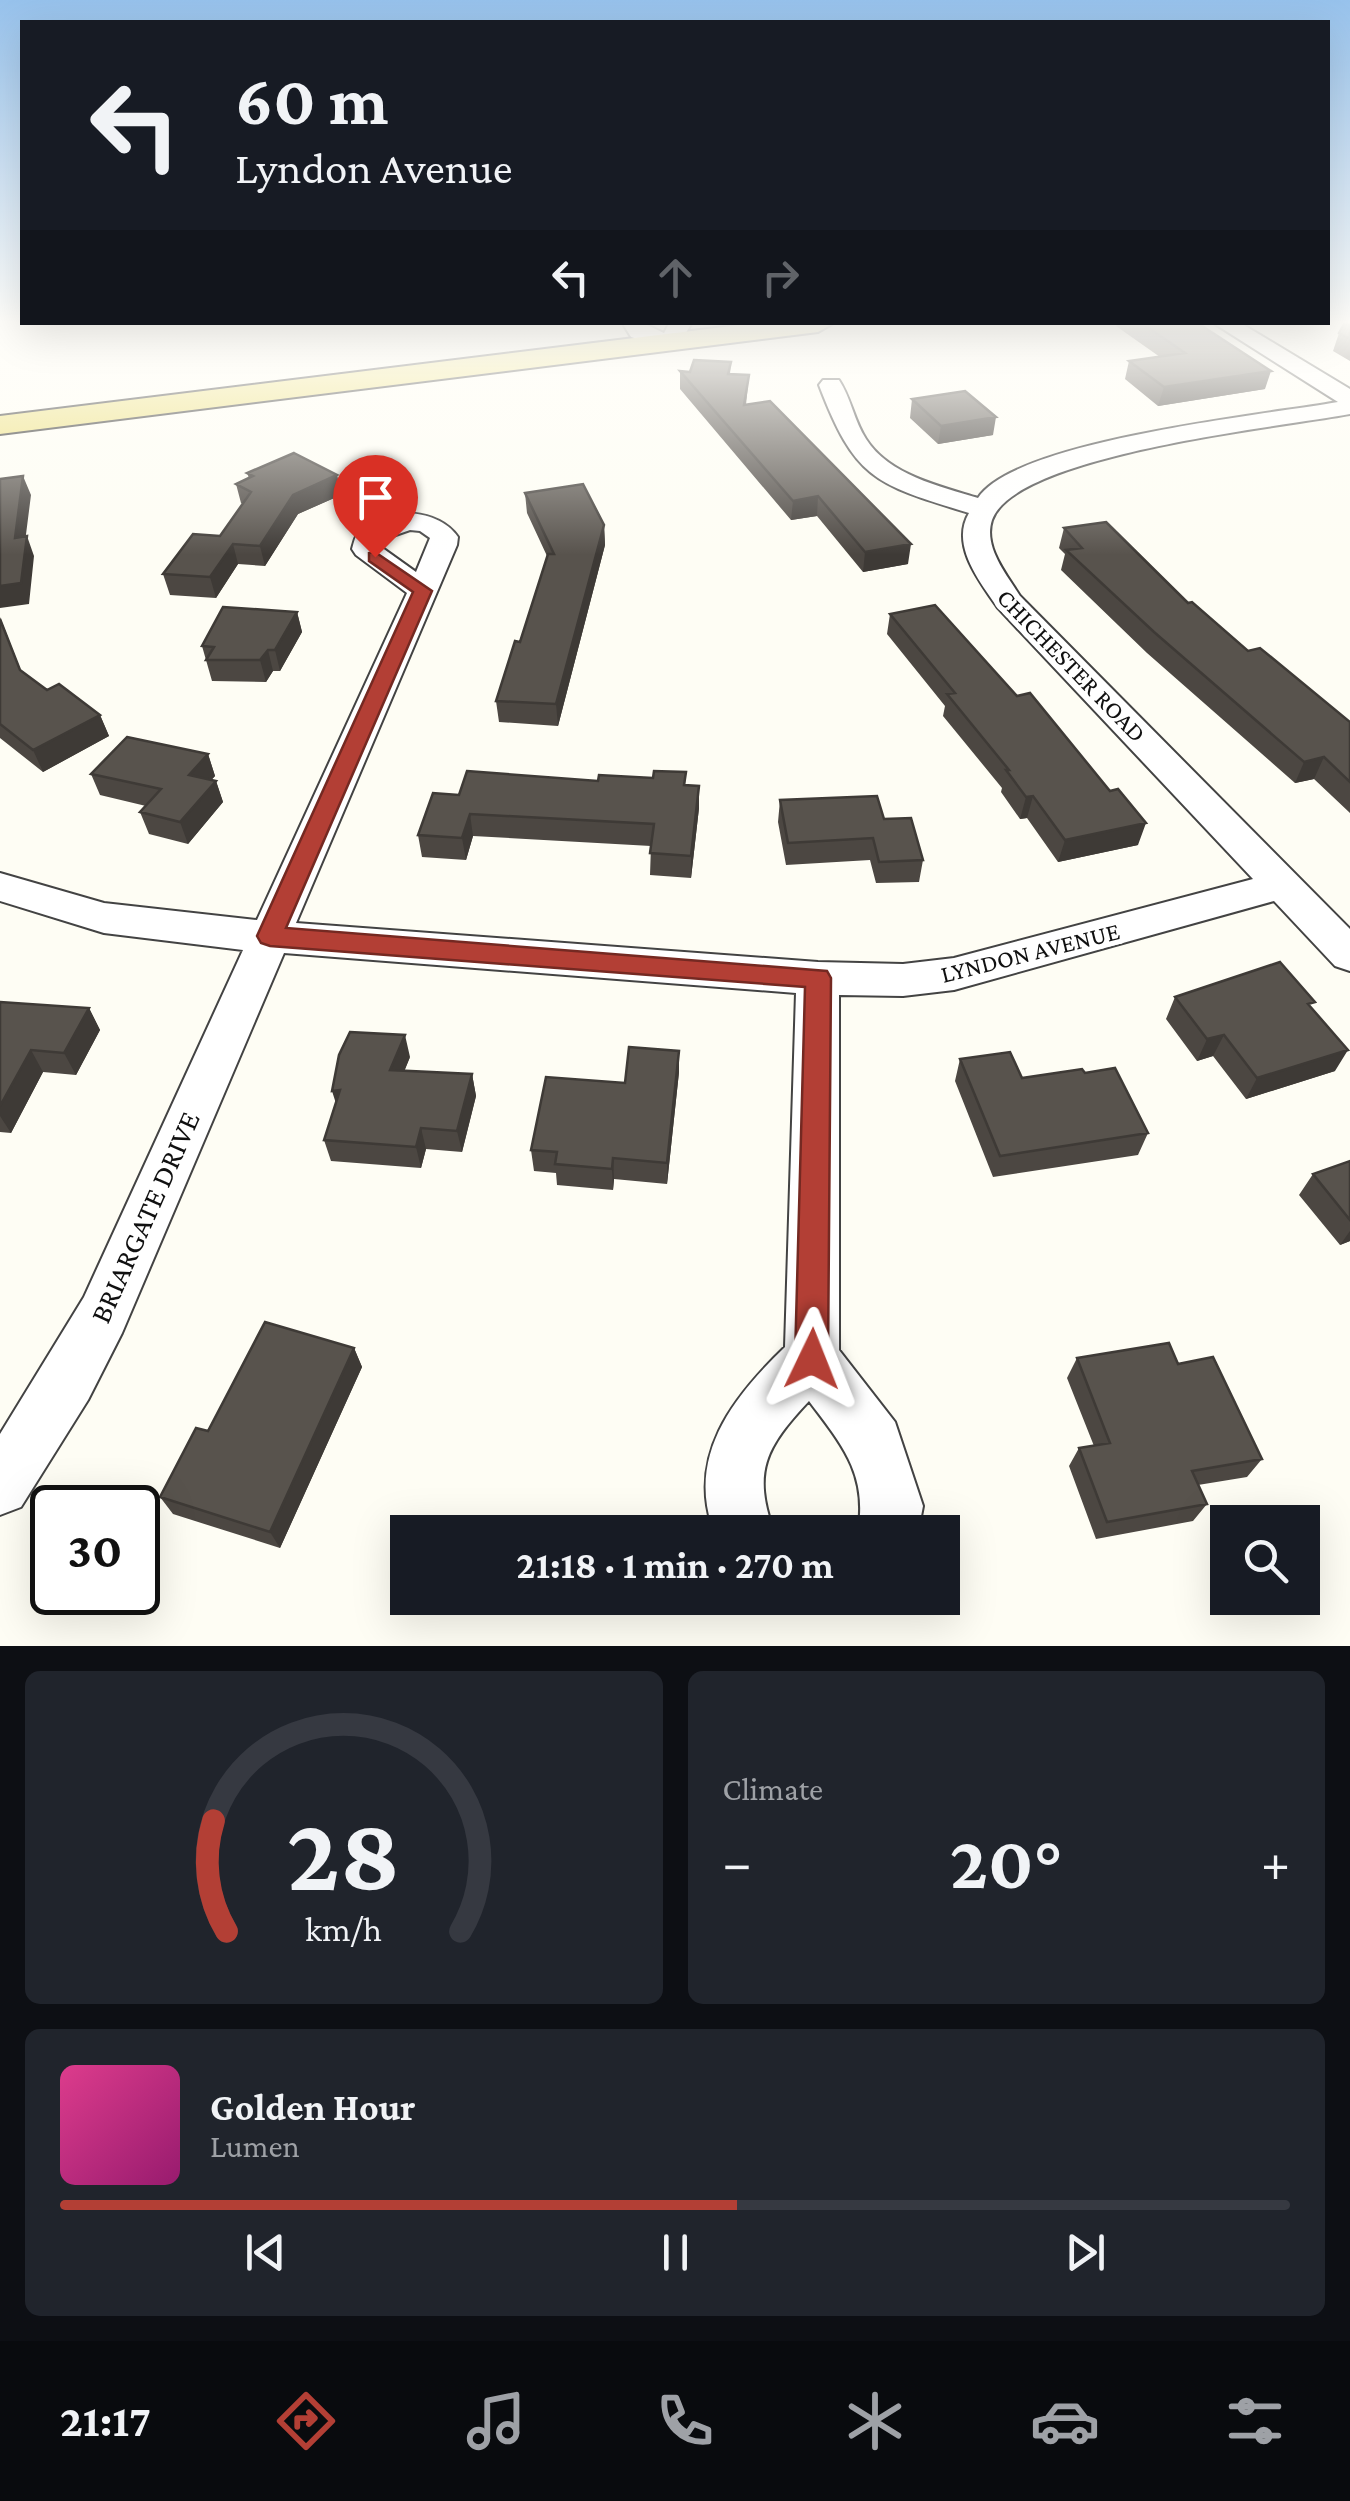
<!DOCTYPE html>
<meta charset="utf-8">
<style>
:root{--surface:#171b24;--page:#20242c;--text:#f1f3f6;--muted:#9ea1a6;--line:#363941;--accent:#b33f35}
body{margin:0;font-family:"Crimson Pro",serif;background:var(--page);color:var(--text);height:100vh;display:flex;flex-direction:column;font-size:38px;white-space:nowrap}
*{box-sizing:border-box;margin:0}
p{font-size:32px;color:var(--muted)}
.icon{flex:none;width:55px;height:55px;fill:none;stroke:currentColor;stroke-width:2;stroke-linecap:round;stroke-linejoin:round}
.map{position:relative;height:1646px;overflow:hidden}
.side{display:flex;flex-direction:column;gap:25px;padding:25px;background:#0d0f14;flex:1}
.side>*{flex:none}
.hud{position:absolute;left:20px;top:20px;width:1310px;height:305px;border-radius:0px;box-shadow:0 10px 40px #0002;background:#171b24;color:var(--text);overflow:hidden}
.controls{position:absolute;left:1210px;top:1505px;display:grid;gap:20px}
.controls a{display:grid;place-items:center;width:110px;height:110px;border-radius:0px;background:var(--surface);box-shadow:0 10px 40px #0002;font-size:50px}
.speed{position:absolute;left:30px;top:1485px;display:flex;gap:20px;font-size:50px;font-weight:700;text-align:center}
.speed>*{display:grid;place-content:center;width:130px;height:130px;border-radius:50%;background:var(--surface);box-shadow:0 10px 40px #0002;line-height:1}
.speed .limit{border:5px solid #111;border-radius:15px;background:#fff;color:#111}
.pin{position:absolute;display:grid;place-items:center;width:85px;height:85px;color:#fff;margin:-102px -42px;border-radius:50% 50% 50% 0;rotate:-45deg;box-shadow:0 0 10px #0007}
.pin .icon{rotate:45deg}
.me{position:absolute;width:110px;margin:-55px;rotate:2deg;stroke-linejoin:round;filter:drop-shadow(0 0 8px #0008)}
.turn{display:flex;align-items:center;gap:35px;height:210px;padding:0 50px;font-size:45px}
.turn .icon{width:130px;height:130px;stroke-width:2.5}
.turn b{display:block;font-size:70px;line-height:85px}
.lanes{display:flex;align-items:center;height:95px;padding:0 50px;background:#0003;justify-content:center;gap:50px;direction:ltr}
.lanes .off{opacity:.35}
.big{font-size:75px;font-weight:700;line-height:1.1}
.side .tile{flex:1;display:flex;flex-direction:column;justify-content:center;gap:15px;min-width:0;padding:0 35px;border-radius:15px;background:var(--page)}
.side .dial{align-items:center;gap:0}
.dial svg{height:260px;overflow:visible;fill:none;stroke:var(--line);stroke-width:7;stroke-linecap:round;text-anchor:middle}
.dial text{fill:var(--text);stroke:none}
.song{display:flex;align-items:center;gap:30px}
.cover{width:120px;height:120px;border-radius:15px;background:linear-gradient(135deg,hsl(330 70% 55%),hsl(320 70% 35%))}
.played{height:10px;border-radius:5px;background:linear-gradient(90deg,var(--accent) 55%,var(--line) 55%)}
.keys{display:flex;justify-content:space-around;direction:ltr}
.heat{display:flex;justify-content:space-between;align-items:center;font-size:55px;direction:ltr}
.side .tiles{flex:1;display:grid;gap:25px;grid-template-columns:1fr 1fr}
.tile:last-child{grid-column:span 2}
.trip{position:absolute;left:390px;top:1515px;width:570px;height:100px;border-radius:0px;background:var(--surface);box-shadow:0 10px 40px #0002;font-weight:700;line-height:100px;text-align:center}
.menu{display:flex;height:160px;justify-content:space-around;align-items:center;background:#090b0e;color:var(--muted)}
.menu .icon{width:70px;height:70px}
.menu .current{color:var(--accent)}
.menu b{font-size:45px;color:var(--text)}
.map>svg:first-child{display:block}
</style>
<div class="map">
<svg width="1350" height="1646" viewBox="0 0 1350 1646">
<rect width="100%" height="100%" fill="#fefdf4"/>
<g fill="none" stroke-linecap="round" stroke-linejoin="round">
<g stroke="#434343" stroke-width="4">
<path id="minor" d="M 623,324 L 645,324 L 664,333 L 669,324 L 691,324 L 678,347 L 670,349 L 631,337 Z
M 1215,324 L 1242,324 L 1350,389 L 1350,414 C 1281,427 1015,454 992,520 C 983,547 1007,575 1020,596 L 1350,929 L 1350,971 L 1335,966 L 1274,901 L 954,990 L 903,996 L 839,995 L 839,1350 L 895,1422 L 923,1506 L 918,1532 L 858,1532 C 868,1474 842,1445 809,1401 C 766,1447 752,1471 774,1532 L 714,1532 C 686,1457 732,1398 785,1347 L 796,993 L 284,953 L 122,1333 L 88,1400 L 21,1507 L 0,1515 L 0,1434 L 84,1297 L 243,950 L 104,933 L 0,901 L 0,873 L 104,903 L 257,920 L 407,593 L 356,555 L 352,549 C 354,542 356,532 362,527 C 390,506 439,509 458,537 L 457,545 L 296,923 L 818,962 L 903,964 L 954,958 L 1253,879 L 998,608 C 980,582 950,545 969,513 C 874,484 855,479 819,385 L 823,380 L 839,380 C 851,398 854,421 866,439 C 889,475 939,486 978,498 C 1016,440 1265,415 1338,402 ZM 410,530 L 420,531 L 430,538 L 416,572 L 381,547 L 384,539 Z"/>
</g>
<g stroke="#212121" stroke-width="4">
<path id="major" d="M 748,324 L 832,324 L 818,332 L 0,434 L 0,416 Z"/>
</g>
<use href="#minor" fill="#fff" fill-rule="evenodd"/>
<use href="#major" fill="#ebde77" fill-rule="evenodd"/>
</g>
<path fill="#4c4742" d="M 1117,324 L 1199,324 L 1265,389 L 1158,406 L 1125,379 L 1129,361 L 1160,357 L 1116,326 Z
M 1350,324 L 1350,361 L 1333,351 L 1339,333 Z
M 731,362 L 730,374 L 749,375 L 746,405 L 908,564 L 863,572 L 817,516 L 791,520 L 680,389 L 680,371 L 690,372 Z
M 912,399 L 993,435 L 938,444 L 910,418 Z
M 247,473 L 337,475 L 341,495 L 298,514 L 265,566 L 238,564 L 216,598 L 170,595 L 163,574 L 220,536 L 243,504 L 241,503 L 236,484 L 249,478 Z
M 525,493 L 604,525 L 605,545 L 558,726 L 499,722 L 496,701 L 520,642 L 547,556 L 527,513 Z
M 1064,528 L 1188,603 L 1248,651 L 1350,722 L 1350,813 L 1314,779 L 1295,783 L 1147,653 L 1061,570 L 1065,554 L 1059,548 Z
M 297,612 L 302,632 L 280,671 L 273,671 L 266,682 L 212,681 L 202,646 Z
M 890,614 L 1138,845 L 1058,862 L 1027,818 L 1020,819 L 1001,792 L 1002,788 L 943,716 L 945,706 L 887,634 Z
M 0,617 L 21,671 L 47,690 L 100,715 L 109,736 L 43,772 L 0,738 Z
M 208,754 L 215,776 L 211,780 L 216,781 L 223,802 L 188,844 L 149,834 L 140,812 L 146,806 L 100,795 L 91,774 Z
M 686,772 L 685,785 L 699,808 L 691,878 L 650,875 L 651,846 L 473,836 L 466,860 L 422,857 L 418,835 L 459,795 L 598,781 L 653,778 Z
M 780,800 L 884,819 L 923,860 L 919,882 L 876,883 L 870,860 L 786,865 L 778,822 Z
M 1175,997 L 1311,1008 L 1335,1071 L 1246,1099 L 1213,1056 L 1197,1061 L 1166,1019 Z
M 0,1002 L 89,1008 L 100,1030 L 76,1075 L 43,1072 L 11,1133 L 0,1132 Z
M 410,1057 L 404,1071 L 472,1074 L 476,1096 L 462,1152 L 426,1149 L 421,1168 L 331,1161 L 324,1140 Z
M 960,1059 L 1022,1078 L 1148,1133 L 1138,1155 L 993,1177 L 955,1081 Z
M 679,1072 L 667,1184 L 614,1179 L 613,1190 L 557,1185 L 556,1173 L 534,1171 L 531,1150 L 625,1083 Z
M 1350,1161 L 1350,1241 L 1340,1245 L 1299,1195 L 1313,1174 Z
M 354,1348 L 362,1367 L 280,1548 L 173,1514 L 160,1497 Z
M 1077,1358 L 1178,1364 L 1262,1459 L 1247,1477 L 1198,1485 L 1207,1504 L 1193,1521 L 1096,1539 L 1069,1466 L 1079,1448 L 1094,1446 L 1067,1378 Z"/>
<path fill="#3e3a36" d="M 1271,371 L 1265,389 L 1158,406 L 1164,387 Z
M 996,417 L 993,435 L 938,444 L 941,426 Z
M 337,475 L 341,495 L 298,514 L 265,566 L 260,546 L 293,495 Z
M 23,476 L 31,495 L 23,558 L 15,538 Z
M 818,496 L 817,516 L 791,520 L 793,501 Z
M 604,525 L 605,545 L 558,726 L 556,704 Z
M 27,536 L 34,556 L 29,604 L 0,608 L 0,586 Z
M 233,544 L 238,564 L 216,598 L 210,577 Z
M 911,544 L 908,564 L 863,572 L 865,552 Z
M 297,612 L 302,632 L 280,671 L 275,650 Z
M 268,650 L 273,671 L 266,682 L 260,660 Z
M 100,715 L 109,736 L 43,772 L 33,750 Z
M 208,754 L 215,776 L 196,797 L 189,775 Z
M 1324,757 L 1314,779 L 1295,783 L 1304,762 Z
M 216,781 L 223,802 L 188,844 L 180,822 Z
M 699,786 L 699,808 L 691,878 L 691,856 Z
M 1033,796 L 1027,818 L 1020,819 L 1026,797 Z
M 470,814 L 473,836 L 466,860 L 462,838 Z
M 1146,823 L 1138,845 L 1058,862 L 1065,840 Z
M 89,1008 L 100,1030 L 76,1075 L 64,1053 Z
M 405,1035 L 410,1057 L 396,1092 L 390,1070 Z
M 1224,1035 L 1213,1056 L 1197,1061 L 1207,1039 Z
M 31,1050 L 43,1072 L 11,1133 L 0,1116 L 0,1106 Z
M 1348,1050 L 1335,1071 L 1246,1099 L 1257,1078 Z
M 679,1051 L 679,1072 L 667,1184 L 667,1163 Z
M 472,1074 L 476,1096 L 462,1152 L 457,1131 Z
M 340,1090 L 339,1113 L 332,1091 Z
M 421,1128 L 426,1149 L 421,1168 L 416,1147 Z
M 613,1158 L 614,1179 L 613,1190 L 612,1169 Z
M 1350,1231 L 1350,1241 L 1340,1245 Z
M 354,1348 L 362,1367 L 280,1548 L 270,1532 Z"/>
<path fill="#58534d" stroke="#3e3a36" stroke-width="2.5" d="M 1143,324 L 1199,324 L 1271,371 L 1164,387 L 1129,361 L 1185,353 Z
M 1344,324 L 1350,324 L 1350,339 L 1339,333 Z
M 694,360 L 731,362 L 728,374 L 749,375 L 744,405 L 770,401 L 911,544 L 865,552 L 818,496 L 793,501 L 680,371 L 690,372 Z
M 965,391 L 996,417 L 941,426 L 912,399 Z
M 294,453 L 337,475 L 293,495 L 260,546 L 233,544 L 210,577 L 163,574 L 193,534 L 220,536 L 251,492 L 236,484 L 253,476 L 247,473 Z
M 23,476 L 15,538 L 27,536 L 21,583 L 0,586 L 0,479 Z
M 583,484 L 604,525 L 556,704 L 496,701 L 515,641 L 520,642 L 548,554 L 554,554 L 525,493 Z
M 1106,522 L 1188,603 L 1192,602 L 1248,651 L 1260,648 L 1350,722 L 1350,782 L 1324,757 L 1304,762 L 1154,632 L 1066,550 L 1082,548 L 1064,528 Z
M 935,605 L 1017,696 L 1030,693 L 1110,791 L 1118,789 L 1146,823 L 1065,840 L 1033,796 L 1026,797 L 1006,770 L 1009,770 L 947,694 L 955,693 L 890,614 Z
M 223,607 L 297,612 L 275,650 L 268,650 L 260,660 L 206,660 L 214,647 L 202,646 Z
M 0,619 L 20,670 L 47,690 L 59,684 L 100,715 L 33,750 L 0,724 Z
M 127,737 L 208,754 L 189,775 L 216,781 L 180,822 L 140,812 L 161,789 L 91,774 Z
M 467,771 L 598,781 L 599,775 L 653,778 L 654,771 L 686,772 L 684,785 L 699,786 L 691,856 L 650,853 L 654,824 L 470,814 L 462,838 L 418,835 L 433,793 L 459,795 Z
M 877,796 L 884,819 L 911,818 L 923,860 L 879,862 L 873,838 L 788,843 L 780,800 Z
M 1280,962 L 1315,1002 L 1308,1004 L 1348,1050 L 1257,1078 L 1224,1035 L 1207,1039 L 1175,997 Z
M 0,1002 L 89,1008 L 64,1053 L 31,1050 L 0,1106 Z
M 350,1032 L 405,1035 L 390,1070 L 472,1074 L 457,1131 L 421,1128 L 416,1147 L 324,1140 L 340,1090 L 332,1091 L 339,1055 Z
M 629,1047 L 679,1051 L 667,1163 L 613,1158 L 612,1169 L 555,1164 L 557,1152 L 531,1150 L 546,1077 L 625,1083 Z
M 1010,1052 L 1022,1078 L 1082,1069 L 1085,1073 L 1115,1068 L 1148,1133 L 1000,1156 L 960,1059 Z
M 1350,1161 L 1350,1220 L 1313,1174 Z
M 265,1322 L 354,1348 L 270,1532 L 160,1497 L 196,1428 L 208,1431 Z
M 1169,1343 L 1178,1364 L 1213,1357 L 1262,1459 L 1192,1471 L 1207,1504 L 1107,1522 L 1079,1448 L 1110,1443 L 1077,1358 Z"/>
<linearGradient id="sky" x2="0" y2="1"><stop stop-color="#97c2ec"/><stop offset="0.58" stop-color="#fffefa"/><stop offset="1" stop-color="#fffefa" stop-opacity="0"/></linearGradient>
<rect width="1350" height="555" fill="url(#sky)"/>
<path fill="#b33f35" stroke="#742922" stroke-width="2.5" d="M 375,552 L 432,591 L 286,928 L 827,971 L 831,978 L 828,1359 L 823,1371 L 812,1375 L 800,1371 L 795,1359 L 805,987 L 270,946 L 261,943 L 257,936 L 413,592 L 369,561 L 369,553 Z"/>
<g text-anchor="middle" stroke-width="10" stroke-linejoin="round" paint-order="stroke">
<g font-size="25" fill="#101010" stroke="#fff">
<text transform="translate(1072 665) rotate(46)" y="9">CHICHESTER ROAD</text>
<text transform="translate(1030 952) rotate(-14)" y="9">LYNDON AVENUE</text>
</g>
<g font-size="30" fill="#101010" stroke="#fff">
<text transform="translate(145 1217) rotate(-66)" y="10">BRIARGATE DRIVE</text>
</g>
</g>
</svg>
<div class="controls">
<a><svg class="icon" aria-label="search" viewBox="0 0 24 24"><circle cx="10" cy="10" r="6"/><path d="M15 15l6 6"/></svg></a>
</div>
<div class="speed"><div class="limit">30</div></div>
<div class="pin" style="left:375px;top:557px;background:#d93025"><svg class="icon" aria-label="arrive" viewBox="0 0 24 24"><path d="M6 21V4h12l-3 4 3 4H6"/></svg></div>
<svg class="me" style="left:812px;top:1359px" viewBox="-20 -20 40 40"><path d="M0-17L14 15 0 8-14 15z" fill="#b33f35" stroke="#fff" stroke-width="4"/></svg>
<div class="trip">21:18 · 1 min · 270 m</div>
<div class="hud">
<div class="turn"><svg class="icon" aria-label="left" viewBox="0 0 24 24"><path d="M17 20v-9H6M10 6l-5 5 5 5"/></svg><div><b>60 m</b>Lyndon Avenue</div></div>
<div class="lanes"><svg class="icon" aria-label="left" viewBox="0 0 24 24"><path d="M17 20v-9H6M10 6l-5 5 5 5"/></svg><svg class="icon off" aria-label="ahead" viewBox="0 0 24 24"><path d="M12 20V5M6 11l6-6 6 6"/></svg><svg class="icon off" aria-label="right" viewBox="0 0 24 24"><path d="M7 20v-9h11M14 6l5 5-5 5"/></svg></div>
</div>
</div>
<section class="side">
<div class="tiles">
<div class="tile dial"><svg viewBox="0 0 100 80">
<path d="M14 69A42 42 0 1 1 86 69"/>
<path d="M14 69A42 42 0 0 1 10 35" stroke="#b33f35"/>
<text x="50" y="56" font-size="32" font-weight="700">28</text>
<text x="50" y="72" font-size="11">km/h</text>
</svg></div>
<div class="tile"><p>Climate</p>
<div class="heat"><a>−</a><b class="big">20°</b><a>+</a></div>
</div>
<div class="tile">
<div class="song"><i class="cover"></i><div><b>Golden Hour</b><p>Lumen</p></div></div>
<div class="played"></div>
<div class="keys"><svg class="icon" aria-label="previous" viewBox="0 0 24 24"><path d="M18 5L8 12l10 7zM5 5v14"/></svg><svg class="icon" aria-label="pause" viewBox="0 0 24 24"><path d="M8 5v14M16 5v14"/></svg><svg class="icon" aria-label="next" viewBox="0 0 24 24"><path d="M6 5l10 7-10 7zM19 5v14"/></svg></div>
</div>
</div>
</section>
<nav class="menu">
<b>21:17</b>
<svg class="icon current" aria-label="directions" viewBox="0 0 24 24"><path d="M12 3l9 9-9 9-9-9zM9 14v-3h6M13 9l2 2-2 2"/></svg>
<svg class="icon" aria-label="music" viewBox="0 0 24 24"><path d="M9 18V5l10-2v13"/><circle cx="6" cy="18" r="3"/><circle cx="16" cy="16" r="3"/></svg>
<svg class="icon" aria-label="phone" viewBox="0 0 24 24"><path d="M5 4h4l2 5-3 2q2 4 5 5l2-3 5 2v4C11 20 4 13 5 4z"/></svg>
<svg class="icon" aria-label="climate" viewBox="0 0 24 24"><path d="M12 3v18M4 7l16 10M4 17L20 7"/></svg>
<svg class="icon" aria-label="car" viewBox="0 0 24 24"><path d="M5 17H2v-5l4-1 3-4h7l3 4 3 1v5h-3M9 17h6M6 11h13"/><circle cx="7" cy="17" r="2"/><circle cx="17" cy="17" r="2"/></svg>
<svg class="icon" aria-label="filters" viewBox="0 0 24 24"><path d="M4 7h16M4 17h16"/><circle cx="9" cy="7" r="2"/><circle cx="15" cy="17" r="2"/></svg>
</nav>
